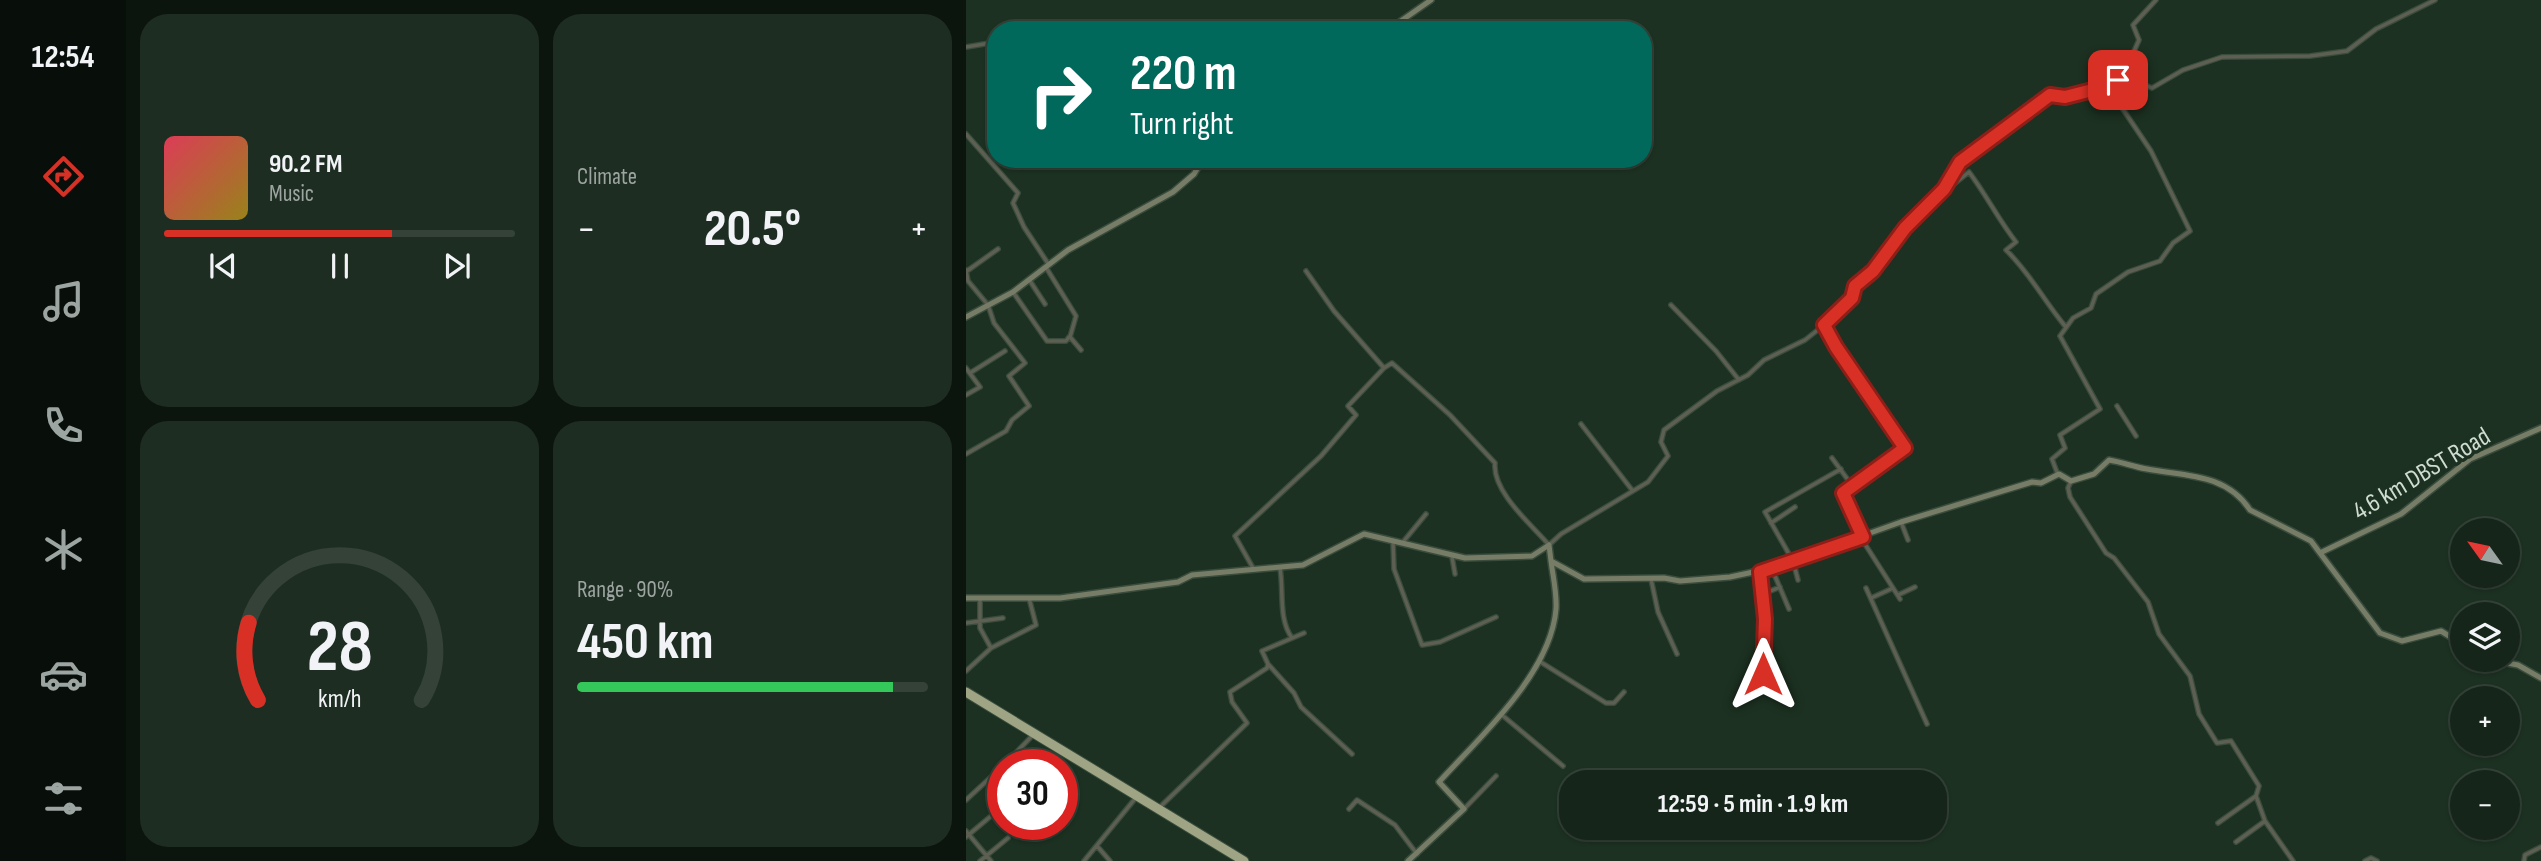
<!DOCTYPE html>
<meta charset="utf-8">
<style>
:root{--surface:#152519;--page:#1e2d22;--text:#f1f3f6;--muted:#9da5a2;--line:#344238;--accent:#d93025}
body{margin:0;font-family:"Sofia Sans Condensed",sans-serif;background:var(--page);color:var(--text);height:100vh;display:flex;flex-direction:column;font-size:26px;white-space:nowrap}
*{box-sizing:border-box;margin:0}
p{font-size:23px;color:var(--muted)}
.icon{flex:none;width:38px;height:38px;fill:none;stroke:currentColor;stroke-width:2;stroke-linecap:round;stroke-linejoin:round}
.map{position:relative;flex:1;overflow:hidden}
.panel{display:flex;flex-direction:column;gap:14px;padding:14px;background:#0c140e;width:840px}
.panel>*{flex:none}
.hud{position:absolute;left:21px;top:21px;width:665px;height:147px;border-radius:28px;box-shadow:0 2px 5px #0004,0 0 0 2px var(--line);background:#00695c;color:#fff;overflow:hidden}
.needle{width:46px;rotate:303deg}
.tools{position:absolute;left:1484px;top:518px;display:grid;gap:14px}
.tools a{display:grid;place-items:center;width:70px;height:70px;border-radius:50%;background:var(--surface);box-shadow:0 2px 5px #0004,0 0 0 2px var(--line);font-size:35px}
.speed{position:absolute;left:21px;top:749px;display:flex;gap:14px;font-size:35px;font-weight:700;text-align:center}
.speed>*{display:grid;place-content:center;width:91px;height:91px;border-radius:50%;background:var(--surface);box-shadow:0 2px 5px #0004,0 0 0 2px var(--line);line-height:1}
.speed .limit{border:10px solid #d22;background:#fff;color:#111}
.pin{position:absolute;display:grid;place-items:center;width:60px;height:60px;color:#fff;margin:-30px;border-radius:14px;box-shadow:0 4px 10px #0006}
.me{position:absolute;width:77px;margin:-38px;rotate:0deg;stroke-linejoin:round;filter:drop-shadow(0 0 5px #0008)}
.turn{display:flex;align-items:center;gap:24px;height:147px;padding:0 28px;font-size:32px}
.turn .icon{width:91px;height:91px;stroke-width:2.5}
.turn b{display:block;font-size:49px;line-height:60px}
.big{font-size:52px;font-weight:700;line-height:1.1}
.panel .tile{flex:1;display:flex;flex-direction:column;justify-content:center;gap:10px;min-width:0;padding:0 24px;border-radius:28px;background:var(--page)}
.panel .dial{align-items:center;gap:0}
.dial svg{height:182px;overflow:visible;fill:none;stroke:var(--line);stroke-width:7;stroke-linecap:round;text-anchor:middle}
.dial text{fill:var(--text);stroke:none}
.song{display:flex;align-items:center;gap:21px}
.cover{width:84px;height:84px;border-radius:10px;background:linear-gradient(135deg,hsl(350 70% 55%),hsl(50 70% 35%))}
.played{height:7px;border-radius:4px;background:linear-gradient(90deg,var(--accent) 65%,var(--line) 65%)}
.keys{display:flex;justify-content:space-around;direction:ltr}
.heat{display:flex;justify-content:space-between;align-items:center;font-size:38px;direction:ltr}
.charge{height:10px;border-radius:5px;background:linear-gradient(90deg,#34c759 90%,var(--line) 0)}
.panel .tiles{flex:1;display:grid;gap:14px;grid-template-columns:repeat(2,1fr)}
.trip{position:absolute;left:593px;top:770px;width:388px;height:70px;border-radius:28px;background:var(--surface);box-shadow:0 2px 5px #0004,0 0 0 2px var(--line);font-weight:700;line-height:70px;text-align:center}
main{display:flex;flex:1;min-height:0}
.dock{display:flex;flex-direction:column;width:126px;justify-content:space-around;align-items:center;background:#080f0a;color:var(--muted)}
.dock .icon{width:49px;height:49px}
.dock .current{color:var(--accent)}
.dock b{font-size:32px;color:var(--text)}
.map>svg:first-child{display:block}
</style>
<main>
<nav class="dock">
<b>12:54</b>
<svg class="icon current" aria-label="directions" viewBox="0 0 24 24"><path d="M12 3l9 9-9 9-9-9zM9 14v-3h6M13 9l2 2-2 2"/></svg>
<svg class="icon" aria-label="music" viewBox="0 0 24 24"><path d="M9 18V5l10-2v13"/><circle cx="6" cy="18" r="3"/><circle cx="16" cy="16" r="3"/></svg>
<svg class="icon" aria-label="phone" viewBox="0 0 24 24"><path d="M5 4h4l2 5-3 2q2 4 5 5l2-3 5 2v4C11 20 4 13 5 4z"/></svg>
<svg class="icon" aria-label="climate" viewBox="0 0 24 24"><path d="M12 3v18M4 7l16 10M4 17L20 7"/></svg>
<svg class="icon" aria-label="car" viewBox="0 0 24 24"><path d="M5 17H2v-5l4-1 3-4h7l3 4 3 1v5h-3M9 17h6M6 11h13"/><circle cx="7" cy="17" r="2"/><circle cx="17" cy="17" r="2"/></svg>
<svg class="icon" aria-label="filters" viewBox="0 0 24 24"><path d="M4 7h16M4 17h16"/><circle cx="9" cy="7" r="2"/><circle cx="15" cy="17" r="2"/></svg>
</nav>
<section class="panel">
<div class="tiles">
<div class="tile">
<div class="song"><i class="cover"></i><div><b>90.2 FM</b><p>Music</p></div></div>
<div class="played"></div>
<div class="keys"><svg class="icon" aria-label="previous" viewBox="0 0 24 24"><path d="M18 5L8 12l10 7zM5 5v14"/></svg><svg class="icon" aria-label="pause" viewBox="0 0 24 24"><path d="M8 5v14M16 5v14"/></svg><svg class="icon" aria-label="next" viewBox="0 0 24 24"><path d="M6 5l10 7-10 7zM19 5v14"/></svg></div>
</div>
<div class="tile"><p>Climate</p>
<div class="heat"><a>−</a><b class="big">20.5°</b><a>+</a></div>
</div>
<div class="tile dial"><svg viewBox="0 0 100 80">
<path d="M14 69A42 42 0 1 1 86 69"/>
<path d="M14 69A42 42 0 0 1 10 35" stroke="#d93025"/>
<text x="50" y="56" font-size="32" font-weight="700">28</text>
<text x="50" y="72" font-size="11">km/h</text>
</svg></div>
<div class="tile"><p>Range · 90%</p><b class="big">450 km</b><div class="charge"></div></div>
</div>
</section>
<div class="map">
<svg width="1575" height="861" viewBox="0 0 1575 861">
<rect width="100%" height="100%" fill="#1c3121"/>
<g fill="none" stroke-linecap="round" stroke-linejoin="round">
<g stroke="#394c3d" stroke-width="6">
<path id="street" d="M 116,30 L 134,25 L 144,30
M 0,47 L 30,42
M 1157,76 L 1173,40 L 1167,25 L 1190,0
M 0,134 L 52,193 L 47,203 L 58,227 L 83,265
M 981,183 L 988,184 L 1003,172 C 1021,196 1032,219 1050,242 L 1040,250 C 1064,273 1078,301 1099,326
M 81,269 L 110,316 L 104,337 L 115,350
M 0,270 L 2,281 L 22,305 L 28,323 L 59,363 L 43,376 L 63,406 L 46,420 L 40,431 L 0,454
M 1,271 L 32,249
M 340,271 L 368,311 L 418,368 L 426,363 L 484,415 L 529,463 C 526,492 566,525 583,545 L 595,534 L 682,482 L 702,456 L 695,442 L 698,430 L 751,391 L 782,375 L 798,360 L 839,340 L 858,325 L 886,298 L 889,286 L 907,271 L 939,228 L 978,189 L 994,162 L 1084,95 L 1099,97 L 1142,86 L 1157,76 L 1186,88 L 1217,70 L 1256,57 L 1344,56 L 1381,51 L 1410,29 L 1469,0
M 64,281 L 79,304
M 47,292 L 81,341 L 100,341 L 103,337
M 705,305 L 750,351 L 773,380
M 858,325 L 870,347 L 939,448 L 877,493 L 897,541 L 934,599
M 0,368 L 14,387 L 0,395
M 4,373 L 39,351
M 1151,406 L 1170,436
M 615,424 L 666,490
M 866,458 L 885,484
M 1092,475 L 1086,459 L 1099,448 L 1094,435 L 1134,409 L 1094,336 L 1107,318 L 1125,308 L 1130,294 L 1162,272 L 1194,261 L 1207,243 L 1224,231 L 1185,151 L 1142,87
M 1105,481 L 1102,488 L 1104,497 L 1140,553 L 1148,558 L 1182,602 L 1193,634 L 1224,676 L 1233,714 L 1251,743 L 1265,741 L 1293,786 L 1290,796 L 1299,821 L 1327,861
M 935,522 L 942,540
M 805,523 L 829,507
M 427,542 L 428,569 L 456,645 L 474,642 L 530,617
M 437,542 L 460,514
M 486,557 L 489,574
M 287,568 L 269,536 L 355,456 L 390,415 L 382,406 L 418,368
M 314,568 C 318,591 312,619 326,638
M 806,569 L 823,609
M 794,572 L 799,619 L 795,682
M 685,579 L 692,612 L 711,654
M 832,580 L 827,561 L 799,512 L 875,469
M 900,588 L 961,724
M 797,594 L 814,587
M 932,595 L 949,587
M 14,598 L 14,628 L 25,648
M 905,598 L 925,589
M 0,623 L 37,618
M 573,661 L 640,703 L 648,703 L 658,692
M 302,664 L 328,693 L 335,707 L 386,754
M 0,671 L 25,648 L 70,625 L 63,598
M 536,715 L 597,766
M 38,765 L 67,735
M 0,800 L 37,766
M 194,807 L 281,723 L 266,702 L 264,692 L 301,668 L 302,664 L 296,651 L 338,633
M 383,809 L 391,800 L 429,825 L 451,854
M 498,809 L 530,776
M 1252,823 L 1290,796
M 0,831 L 25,861
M 0,837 L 37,806
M 1270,842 L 1299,821
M 131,846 L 144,861
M 14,861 L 42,838
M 118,861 L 168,800
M 1399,861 L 1405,858 L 1411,861
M 1558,861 L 1559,855 L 1575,847"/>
</g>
<g stroke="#394c3d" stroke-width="8">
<path id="secondary" d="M 422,30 L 465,0
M 0,317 L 47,292 L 102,250 L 207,192 L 228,174 L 237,159
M 1356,552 L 1435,514 L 1504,459 L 1575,428
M 0,598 L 94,598 L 212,582 L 226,575 L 337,565 L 398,534 L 499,558 L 566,556 L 583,545 L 585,561 L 618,579 L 698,578 L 714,581 L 764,577 L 806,568 L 935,522 L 1066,482 L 1075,483 L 1093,474 L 1105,481 L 1128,474 L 1143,460 C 1156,462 1168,467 1181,469 C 1218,476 1260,473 1284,510 L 1345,541 L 1414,633 L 1436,641 L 1475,631 L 1496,644
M 1525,660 L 1552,665 L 1575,678
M 442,861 L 498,809 L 473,782 C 514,737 585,673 590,609 C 591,593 587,577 585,561"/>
</g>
<g stroke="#394c3d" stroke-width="11">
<path id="highway" d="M 0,692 L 278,861"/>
</g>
<use href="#street" stroke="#5c5f52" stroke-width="3.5"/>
<use href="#secondary" stroke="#777c66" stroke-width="5"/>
<use href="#highway" stroke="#9fa584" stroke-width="9"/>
</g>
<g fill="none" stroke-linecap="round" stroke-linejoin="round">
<g stroke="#8d1f18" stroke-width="18">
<path id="route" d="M 797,674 L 799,619 L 794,572 L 897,537 L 877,493 L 939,448 L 870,347 L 858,325 L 886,298 L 889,286 L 907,271 L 939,228 L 978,189 L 994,162 L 1084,95 L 1099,97 L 1142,86 L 1152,80"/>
</g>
<use href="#route" stroke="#d93025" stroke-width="12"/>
</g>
<g text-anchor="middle" stroke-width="7" stroke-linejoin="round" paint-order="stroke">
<g font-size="26" fill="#cfdcd1" stroke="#1c3121">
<text transform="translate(1455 473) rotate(-31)" y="9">4.6 km DBST Road</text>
</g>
</g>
</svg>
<div class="tools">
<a><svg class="needle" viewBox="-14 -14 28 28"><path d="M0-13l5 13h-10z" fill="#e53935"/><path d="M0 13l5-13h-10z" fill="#9da5a2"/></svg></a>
<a><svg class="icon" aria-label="layers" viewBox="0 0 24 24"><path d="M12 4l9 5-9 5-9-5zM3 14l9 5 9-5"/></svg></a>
<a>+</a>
<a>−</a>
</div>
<div class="speed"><div class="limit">30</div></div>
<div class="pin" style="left:1152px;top:80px;background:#d93025"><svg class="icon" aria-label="arrive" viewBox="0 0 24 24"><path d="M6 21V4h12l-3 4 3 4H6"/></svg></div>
<svg class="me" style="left:797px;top:674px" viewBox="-20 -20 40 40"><path d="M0-17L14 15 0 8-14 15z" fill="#d93025" stroke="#fff" stroke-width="4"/></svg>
<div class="trip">12:59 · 5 min · 1.9 km</div>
<div class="hud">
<div class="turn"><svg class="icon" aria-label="right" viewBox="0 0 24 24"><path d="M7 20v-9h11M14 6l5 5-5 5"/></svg><div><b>220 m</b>Turn right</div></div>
</div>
</div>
</main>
